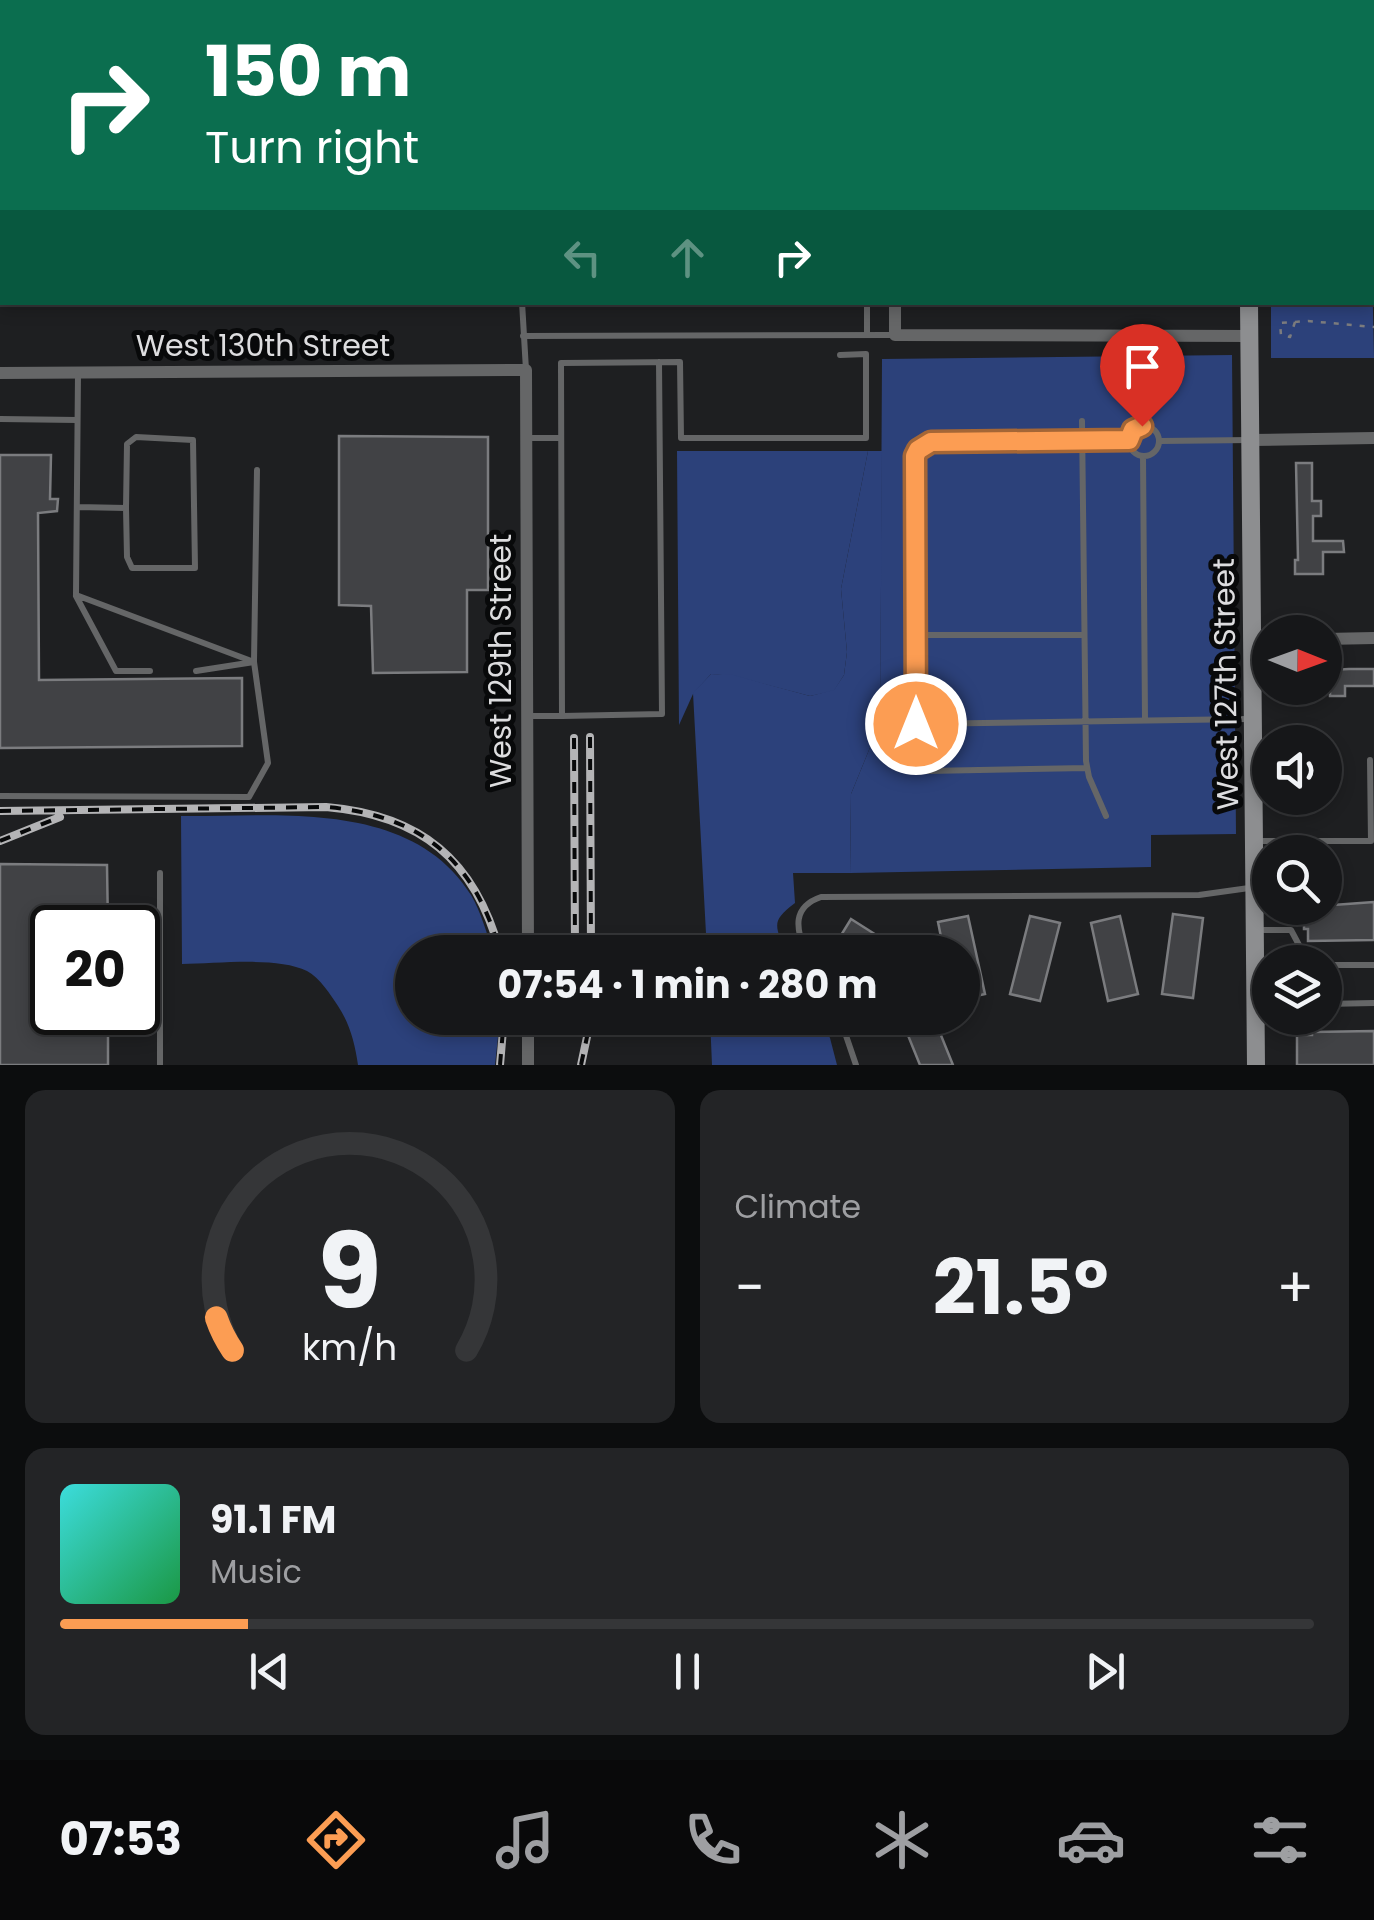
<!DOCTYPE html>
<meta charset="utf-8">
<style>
:root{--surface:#161719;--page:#232426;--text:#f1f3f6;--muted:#9e9fa2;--line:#353638;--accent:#fc9d53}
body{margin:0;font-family:Poppins,sans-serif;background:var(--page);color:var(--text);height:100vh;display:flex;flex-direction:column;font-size:38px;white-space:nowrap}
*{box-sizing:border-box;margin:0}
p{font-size:32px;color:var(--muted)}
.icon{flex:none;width:55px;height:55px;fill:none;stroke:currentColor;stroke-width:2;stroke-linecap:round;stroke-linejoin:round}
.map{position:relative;height:1065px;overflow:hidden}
.drawer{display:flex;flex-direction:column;gap:25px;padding:25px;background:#0c0d0e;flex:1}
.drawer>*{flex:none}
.top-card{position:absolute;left:0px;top:0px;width:1375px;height:305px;box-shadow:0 5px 15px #0003,0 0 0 2px var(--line);background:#0b6e4f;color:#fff;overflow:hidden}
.needle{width:65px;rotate:91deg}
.fabs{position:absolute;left:1252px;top:615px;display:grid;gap:20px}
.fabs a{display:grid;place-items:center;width:90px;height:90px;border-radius:50%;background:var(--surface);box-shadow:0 5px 15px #0003,0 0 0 2px var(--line);font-size:50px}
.speed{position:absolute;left:30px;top:905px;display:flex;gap:20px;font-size:50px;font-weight:700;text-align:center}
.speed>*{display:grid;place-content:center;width:130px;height:130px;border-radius:50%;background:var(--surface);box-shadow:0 5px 15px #0003,0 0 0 2px var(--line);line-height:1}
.speed .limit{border:5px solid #111;border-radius:15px;background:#fff;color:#111}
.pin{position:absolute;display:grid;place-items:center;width:85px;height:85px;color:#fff;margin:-102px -42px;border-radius:50% 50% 50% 0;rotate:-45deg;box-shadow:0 0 10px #0007}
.pin .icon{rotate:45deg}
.me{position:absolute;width:110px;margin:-55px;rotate:0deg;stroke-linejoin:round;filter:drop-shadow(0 0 8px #0008)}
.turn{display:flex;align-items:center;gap:35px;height:210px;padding:0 40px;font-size:45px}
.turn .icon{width:130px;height:130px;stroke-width:2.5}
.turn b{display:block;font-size:70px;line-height:85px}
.lanes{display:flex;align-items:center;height:95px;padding:0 40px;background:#0003;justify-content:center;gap:50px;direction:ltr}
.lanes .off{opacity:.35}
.big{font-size:75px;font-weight:700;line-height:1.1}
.drawer .widget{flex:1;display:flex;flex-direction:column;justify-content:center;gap:15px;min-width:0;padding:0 35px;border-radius:20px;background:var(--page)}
.drawer .dial{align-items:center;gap:0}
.dial svg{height:260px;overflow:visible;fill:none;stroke:var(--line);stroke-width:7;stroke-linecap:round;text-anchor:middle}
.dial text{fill:var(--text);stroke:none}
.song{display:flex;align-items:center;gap:30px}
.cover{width:120px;height:120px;border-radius:15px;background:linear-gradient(135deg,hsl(180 70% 55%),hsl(140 70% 35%))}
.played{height:10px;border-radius:5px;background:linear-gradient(90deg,var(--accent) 15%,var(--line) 15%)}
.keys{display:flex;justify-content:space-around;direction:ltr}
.heat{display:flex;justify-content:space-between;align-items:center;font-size:55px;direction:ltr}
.drawer .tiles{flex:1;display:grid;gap:25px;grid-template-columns:1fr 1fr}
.widget:last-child{grid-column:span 2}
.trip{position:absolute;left:395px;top:935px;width:585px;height:100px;border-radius:50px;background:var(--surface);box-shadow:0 5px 15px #0003,0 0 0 2px var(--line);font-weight:700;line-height:100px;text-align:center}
.menu{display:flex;height:160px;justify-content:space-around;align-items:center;background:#09090a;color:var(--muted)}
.menu .icon{width:70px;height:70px}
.menu .active{color:var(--accent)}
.menu b{font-size:45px;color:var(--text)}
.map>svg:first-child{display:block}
</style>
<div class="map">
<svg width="1374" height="1065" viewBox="0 0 1374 1065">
<rect width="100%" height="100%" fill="#1e1f21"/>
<path fill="#2c417a" d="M 1372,266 L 1374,358 L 1271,358 L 1271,303 L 1372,302 Z
M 1232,355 L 1236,834 L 1151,835 L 1151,867 L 850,873 L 851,794 L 880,723 L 882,359 Z
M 677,451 L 868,451 L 841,589 L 847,652 L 844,675 L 834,691 L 810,696 L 733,676 L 711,674 L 693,694 L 679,725 Z"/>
<path fill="#2c417b" d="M 868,451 L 882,451 L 880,723 L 851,794 L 850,873 L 793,873 L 795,903 C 770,922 776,925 785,952 L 707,952 L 693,693 L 711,674 L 733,675 L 810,696 L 834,690 L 844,675 L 847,652 L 841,589 Z
M 181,816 C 278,817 411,799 471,895 C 481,912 487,934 493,952 L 412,952 L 412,1018 L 500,1018 L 495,1065 L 358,1065 C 355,1044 350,1024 338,1006 C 330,994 320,978 307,971 C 277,956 217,964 182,964 Z
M 710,1018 L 819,1018 L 830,1038 L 837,1065 L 712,1065 Z"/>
<path fill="#414245" stroke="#7b7c7f" stroke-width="2.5" d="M 339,436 L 488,437 L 488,590 L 467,590 L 467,672 L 373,673 L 371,606 L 339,605 Z
M 0,455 L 51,455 L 50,499 L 58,499 L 57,511 L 38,513 L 39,680 L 242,678 L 242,746 L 0,748 Z
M 1296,463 L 1312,463 L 1312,501 L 1321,501 L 1321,516 L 1313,516 L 1313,541 L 1343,541 L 1344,552 L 1323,552 L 1323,574 L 1295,574 L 1295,560 L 1298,560 Z
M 1349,669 L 1374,669 L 1374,686 L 1345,686 L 1345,696 L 1330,696 L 1330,670 Z
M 0,864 L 107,865 L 108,928 L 52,928 L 52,1012 L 108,1012 L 108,1065 L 0,1065 Z
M 1374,902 L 1374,940 L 1308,941 L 1308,929 L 1304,929 L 1304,922 L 1294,923 L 1293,908 Z
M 1173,914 L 1203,918 L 1193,998 L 1162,994 Z
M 968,916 L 985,994 L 962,999 L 962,952 L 944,952 L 938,922 Z
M 1030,916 L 1060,923 L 1040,1001 L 1010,994 Z
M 1120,916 L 1138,994 L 1108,1001 L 1091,923 Z
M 851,919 L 903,952 L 847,952 L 835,945 Z
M 901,1018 L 934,1018 L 953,1065 L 920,1065 Z
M 1374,1031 L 1374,1065 L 1297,1065 L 1297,1035 L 1312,1035 L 1312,1032 Z"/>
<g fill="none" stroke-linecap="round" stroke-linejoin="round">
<path stroke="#7c7c7e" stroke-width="2.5" stroke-dasharray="5 8" stroke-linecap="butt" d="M 1295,322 L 1290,337 L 1281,335 L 1280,323 L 1308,321 L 1374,327"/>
<path stroke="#656667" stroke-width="6" d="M 508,0 L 508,2
M 1060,0 L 1060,2
M 1171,0 L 1171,2
M 402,2 L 405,0
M 1342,2 L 1342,0
M 0,279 L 2,278
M 522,302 L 526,370
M 867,335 L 867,302
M 523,336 L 894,335
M 659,362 L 662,714 L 562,716 L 561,363 L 680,362 L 681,438 L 866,438 L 866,354 L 840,355
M 0,419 L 77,420
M 1082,421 L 1086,761 L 1089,777 L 1106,816
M1129 441a15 15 0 1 1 30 0a15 15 0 1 1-30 0Z
M 527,438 L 561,438
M 1160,441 L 1250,440
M 1143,456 L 1145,719
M 77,507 L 126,508 L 127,557 L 132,568 L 195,568 L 193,440 L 136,437 L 127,444 L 126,508
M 76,596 L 116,671 L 150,671
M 915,635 L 1084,635
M 196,671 L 254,662 L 257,470
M 528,716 L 562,716
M 916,724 L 1248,719
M 1087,768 L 927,771 L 914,761 L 915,456 L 918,450 L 931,442 L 1129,440
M 0,796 L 249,797 L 268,763 L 254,662 L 76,595 L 78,374
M 1256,841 L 1371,841 L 1370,760
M 1257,930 L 1291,930 L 1308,962
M 805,952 C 796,928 792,907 821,897 L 1199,895 L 1249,888
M 1325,965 L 1374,965
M 1325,1004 L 1374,1003
M 840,1018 L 856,1065
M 160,1065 L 160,873"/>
<path stroke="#656667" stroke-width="12" d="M 894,0 L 894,2
M 7,2 L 11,0
M 895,302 L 895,335 L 1250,336
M 0,373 L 526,370 L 528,952
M 1251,440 L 1374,438
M 1325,639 L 1374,638
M 528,1018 L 528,1065"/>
<path stroke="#8d8e90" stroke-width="18" d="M 1245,0 L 1245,2
M 1249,302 L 1256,1065"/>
<path stroke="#c9cacd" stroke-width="22" d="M 250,2 L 253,0
M 312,2 L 315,0
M 0,174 L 2,172
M 0,220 L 2,219"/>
<g stroke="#b4b4b6" stroke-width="8">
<path id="rail" d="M 590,737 L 591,952
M 574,738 L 575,952
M 0,811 L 326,807 C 421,815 475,860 500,952
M 0,841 L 60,817
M 500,1065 L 504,1018
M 581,1065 L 591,1018"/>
</g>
<use href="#rail" stroke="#08090a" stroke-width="4" stroke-dasharray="11" stroke-linecap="butt"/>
</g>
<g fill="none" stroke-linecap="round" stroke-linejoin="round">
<g stroke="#a46636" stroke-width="25">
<path id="route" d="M 916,724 L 915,456 L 918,450 L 931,442 L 1129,440 L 1133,430 L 1142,426"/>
</g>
<use href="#route" stroke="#fc9d53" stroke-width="18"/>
</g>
<g text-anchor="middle" stroke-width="10" stroke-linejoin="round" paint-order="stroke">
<g font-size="30" fill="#dddddf" stroke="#08090a">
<text x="263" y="356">West 130th Street</text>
<text transform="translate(501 661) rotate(-90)" y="10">West 129th Street</text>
<text transform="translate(1226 684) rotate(-91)" y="10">West 127th Street</text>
</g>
</g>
</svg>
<div class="fabs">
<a><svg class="needle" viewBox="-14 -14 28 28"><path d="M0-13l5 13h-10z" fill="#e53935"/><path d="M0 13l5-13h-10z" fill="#9e9fa2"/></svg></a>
<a><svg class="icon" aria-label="sound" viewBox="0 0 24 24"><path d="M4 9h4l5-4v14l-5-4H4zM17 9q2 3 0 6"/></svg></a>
<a><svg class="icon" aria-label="search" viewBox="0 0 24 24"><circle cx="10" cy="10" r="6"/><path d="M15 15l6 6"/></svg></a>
<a><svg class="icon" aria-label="layers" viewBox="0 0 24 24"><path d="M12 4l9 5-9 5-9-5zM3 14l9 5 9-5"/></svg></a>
</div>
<div class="speed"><div class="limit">20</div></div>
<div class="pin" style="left:1142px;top:426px;background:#d93025"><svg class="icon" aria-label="arrive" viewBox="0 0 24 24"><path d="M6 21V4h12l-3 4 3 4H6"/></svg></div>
<svg class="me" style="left:916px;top:724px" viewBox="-20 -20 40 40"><circle r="17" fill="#fc9d53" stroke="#fff" stroke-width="3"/><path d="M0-11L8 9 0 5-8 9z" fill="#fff"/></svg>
<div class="trip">07:54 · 1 min · 280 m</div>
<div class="top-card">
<div class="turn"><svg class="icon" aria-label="right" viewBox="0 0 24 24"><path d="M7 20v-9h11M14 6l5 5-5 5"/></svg><div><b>150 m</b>Turn right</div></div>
<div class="lanes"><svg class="icon off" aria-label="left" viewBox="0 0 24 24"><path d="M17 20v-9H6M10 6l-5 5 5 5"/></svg><svg class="icon off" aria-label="ahead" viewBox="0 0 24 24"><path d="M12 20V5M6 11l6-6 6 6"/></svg><svg class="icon" aria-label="right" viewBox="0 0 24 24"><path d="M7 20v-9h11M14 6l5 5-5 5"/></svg></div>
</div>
</div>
<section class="drawer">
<div class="tiles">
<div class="widget dial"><svg viewBox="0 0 100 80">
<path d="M14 69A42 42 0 1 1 86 69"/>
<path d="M14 69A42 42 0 0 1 9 59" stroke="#fc9d53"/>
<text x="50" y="56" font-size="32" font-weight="700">9</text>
<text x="50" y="72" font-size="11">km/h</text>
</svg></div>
<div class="widget"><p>Climate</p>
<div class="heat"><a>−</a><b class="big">21.5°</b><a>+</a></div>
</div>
<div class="widget">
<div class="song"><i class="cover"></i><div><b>91.1 FM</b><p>Music</p></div></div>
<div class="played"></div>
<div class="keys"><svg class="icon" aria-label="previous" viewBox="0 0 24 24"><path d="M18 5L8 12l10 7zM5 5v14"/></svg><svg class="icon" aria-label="pause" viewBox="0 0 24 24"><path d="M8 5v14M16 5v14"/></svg><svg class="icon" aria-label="next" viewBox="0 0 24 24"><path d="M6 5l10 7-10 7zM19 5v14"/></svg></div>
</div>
</div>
</section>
<nav class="menu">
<b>07:53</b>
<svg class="icon active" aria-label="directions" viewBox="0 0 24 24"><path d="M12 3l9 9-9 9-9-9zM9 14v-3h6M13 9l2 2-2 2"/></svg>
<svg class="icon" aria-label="music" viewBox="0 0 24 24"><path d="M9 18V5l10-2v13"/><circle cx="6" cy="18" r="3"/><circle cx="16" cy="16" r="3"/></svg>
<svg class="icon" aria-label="phone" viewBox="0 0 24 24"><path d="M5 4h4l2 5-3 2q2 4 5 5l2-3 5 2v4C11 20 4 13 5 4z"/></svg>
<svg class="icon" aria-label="climate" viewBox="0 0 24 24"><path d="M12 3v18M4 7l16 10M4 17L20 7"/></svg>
<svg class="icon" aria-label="car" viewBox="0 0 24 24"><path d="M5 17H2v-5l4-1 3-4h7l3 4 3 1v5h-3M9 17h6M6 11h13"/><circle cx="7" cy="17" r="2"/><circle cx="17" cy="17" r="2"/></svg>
<svg class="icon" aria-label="filters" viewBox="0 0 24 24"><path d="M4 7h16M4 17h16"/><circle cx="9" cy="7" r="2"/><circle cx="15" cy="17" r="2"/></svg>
</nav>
